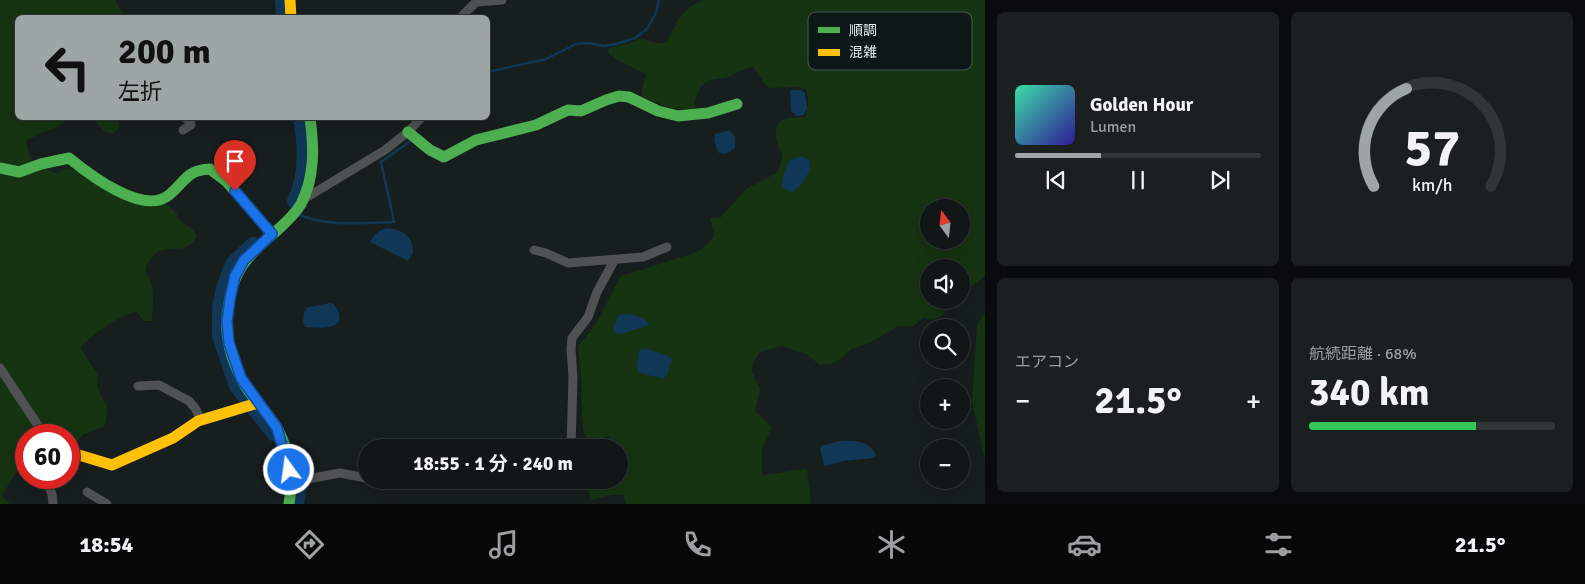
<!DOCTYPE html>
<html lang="ja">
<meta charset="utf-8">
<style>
:root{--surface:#111616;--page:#1a1f1f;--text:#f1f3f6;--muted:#9c9fa1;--line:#303535;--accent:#9ea5a5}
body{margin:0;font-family:Signika,"Noto Sans JP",sans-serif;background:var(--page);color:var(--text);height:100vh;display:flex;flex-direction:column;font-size:19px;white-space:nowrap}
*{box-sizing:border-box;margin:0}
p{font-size:16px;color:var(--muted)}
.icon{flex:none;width:28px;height:28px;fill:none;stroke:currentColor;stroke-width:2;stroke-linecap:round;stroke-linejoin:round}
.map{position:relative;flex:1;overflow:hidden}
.panel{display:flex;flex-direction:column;gap:12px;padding:12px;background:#090c0c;width:600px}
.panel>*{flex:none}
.hud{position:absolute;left:15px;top:15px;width:475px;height:105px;border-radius:8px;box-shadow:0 5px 20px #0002,0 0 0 1px var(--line);background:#9ea5a5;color:#111;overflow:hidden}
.needle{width:32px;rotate:345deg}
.tools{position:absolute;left:920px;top:199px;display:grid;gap:10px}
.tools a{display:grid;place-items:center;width:50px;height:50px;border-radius:50%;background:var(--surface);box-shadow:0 5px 20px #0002,0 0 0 1px var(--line);font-size:25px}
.speed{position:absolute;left:15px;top:424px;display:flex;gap:10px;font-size:25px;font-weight:700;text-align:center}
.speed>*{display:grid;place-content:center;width:65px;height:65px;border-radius:50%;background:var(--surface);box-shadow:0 5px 20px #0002,0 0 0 1px var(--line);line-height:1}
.speed .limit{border:8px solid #d22;background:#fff;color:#111}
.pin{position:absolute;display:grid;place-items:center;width:42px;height:42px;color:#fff;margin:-51px -21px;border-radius:50% 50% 50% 0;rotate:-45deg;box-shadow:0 0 5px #0007}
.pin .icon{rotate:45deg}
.me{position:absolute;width:55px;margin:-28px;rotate:346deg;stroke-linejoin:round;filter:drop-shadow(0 0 4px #0008)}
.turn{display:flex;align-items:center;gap:18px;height:105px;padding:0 20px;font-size:22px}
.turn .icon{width:65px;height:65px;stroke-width:2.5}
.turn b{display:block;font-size:35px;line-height:42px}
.big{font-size:38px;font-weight:700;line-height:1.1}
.panel .card{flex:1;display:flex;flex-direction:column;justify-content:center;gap:8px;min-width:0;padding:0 18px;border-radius:8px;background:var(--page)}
.panel .dial{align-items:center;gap:0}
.dial svg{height:130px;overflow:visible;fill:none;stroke:var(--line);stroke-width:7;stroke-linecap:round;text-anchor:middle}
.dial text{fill:var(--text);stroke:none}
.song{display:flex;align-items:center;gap:15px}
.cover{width:60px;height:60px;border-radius:8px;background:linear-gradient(135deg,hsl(160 70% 55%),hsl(250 70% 35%))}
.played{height:5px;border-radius:2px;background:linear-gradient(90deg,var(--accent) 35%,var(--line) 35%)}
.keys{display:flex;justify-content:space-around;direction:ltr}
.heat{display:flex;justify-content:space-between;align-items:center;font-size:28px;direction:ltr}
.charge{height:8px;border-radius:4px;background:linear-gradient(90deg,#34c759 68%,var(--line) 0)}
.panel .tiles{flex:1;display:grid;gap:12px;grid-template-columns:repeat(2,1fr)}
.trip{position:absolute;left:358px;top:439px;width:270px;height:50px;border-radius:25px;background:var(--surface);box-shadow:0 5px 20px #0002,0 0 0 1px var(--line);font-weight:700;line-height:50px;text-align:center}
.dock{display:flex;height:80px;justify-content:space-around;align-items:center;background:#070909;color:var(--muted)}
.dock .icon{width:35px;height:35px}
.dock .current{color:var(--accent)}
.dock b{font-size:22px;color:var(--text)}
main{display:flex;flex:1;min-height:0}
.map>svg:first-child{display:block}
</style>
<main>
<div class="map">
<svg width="985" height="504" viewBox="0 0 985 504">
<rect width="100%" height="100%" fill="#171e1e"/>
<path fill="#163312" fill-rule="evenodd" d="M 0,0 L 115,0 C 126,22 131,17 153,15 L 157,17 L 18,18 L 18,118 L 69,118 L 59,126 L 26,140 C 31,163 33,166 57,173 L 67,168 L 79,170 L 167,204 L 177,214 L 177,218 L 190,227 L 197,235 C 195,238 193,243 190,245 C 178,254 163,242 152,258 C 149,261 147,264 146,268 C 145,274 149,277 151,282 C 154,295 153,308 152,321 L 144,321 L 136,311 C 114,318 97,332 80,347 L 98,375 L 97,384 L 100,394 L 107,406 L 106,422 L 103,427 L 82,435 L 75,447 L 69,446 L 69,435 L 51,435 L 49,433 L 42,435 L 26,435 L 26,452 L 22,457 L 26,461 L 26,472 L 22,471 L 15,474 L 2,496 L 10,504 L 0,504 Z
M 703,0 L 985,0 L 985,276 L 961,295 L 961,268 L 929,268 L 929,300 L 954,300 L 948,304 L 943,315 L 933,320 L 923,318 L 914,326 L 898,326 L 870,343 L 851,349 L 843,357 L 832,364 L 820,365 L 806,354 L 782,346 L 760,352 L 753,362 L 752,372 L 760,389 L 755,411 L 772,427 L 762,449 L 762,475 L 807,469 L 811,504 L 626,504 L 623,495 L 611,495 L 591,500 L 588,490 L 598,482 L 619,480 L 619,472 L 628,460 L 608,436 L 589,444 C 580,430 583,418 582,402 C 582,383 579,364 578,346 L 595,325 L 621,276 L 697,252 L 711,241 L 714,236 L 710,218 L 721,217 L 746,189 L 778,172 C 779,167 782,161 782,157 C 783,152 778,147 777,142 C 771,117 786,118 805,117 C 809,107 809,100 806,90 L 798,87 L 770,88 L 765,84 L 753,67 L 741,70 L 730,77 L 710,80 L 701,86 L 695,101 L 695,111 C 673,109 659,106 641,95 L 646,74 C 634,68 617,61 608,53 L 609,48 L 628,44 L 642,38 L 656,43 L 667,43 C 677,21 680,10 703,0 ZM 929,208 L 961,208 L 961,240 L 929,240 Z
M 92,118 L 117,118 L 120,127 L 112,134 L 105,132 Z
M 985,313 L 985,460 L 972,402 L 977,324 Z"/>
<path fill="#103756" d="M 790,90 L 800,90 L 805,93 L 807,108 L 804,115 L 797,116 L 791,111 Z
M 730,130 L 735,137 L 735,148 C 730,152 724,156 718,152 L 714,140 L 715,134 Z
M 802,156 L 810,160 C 812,172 802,186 792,192 L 783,188 C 781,180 786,168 789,160 Z
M 389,228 C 403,230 414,237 413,253 L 408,261 L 370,242 C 375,234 379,229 389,228 Z
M 331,303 L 334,304 C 351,329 325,329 306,327 L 303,323 L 304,312 L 308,307 Z
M 623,314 C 632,314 645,317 649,325 L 621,334 L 616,333 L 613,328 L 618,316 Z
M 646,348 L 672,358 L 667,375 L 663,379 L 638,372 L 637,367 L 639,350 Z
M 840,441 C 854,441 871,440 876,456 L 873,458 L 844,461 L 824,466 L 820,448 L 821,446 Z"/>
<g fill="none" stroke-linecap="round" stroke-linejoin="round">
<path stroke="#103756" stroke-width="2.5" d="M 488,72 L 546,59 L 576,44 L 588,43 L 604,46 L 616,44 L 635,38 L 647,29 L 656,13 L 659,0
M 298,214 C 325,227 365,223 394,222 L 381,162 L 412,140"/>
<path stroke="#103756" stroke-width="16" d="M 283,0 L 284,18
M 295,201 C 308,176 306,145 301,118
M 253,245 L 233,264 L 229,274 L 224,289 L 220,308 L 220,336 L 237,386 L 274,433
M 295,467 L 298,489 L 296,504"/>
<path stroke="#4f5252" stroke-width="9" d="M 460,18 L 476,2 L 502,0
M 183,130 L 191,125 L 190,121 L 185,118
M 304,199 L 385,150 L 408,132 L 421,118
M 534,250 L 546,253 L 568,263 L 643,257 L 667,247
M 0,368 L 39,427 L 47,435
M 138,386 L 159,385 L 189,401 L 195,408 L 201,420
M 571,448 L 573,377 L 571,349 L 572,338 L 588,317 L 597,292 L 615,259
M 45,478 L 52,494 L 53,504
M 376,480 L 389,483 L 393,480
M 291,482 L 340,473 L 366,478
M 87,492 L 107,504"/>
<path stroke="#4caf50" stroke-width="11" d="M 408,132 L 430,150 L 444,157 L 476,140 L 536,125 L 568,110 L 581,111 L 606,100 L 619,96 L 629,97 L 658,111 L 678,116 L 708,113 L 737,104
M 0,168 L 19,172 L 41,164 L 69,158 C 90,175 143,216 169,195 C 185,182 186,170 210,169 L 226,181 L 272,234
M 289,504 C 293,480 290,452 278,430 C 270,415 258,404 248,390 C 235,370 225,342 227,318 C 231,276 241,261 273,234 C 283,225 294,216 301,204 C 315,177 314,147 310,118"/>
<path stroke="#ffc107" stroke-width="11" d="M 290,0 L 291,18
M 69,452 L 112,465 L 173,438 L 198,421 L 258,403"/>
</g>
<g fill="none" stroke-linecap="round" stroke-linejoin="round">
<g stroke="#114b97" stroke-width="12">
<path id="route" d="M 235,191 L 272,234 L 244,260 L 235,276 L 230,299 L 227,322 L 229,343 L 241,378 L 277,428 L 289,470"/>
</g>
<use href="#route" stroke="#1a73e8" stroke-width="9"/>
</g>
<rect x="808" y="12" width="164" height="58" rx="8" fill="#0b1817" stroke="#4d5858" stroke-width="1"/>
<rect x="818" y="27" width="22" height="6" fill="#4caf50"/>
<rect x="818" y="49" width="22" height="7" fill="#ffc107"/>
<g font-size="14" fill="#e6eeee">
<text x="849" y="35">順調</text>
<text x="849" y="57">混雑</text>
</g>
</svg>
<div class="tools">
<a><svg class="needle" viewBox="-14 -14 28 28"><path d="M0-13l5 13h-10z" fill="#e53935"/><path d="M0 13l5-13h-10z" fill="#9c9fa1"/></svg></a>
<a><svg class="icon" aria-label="sound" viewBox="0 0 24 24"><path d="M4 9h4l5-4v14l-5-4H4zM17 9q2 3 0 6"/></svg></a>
<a><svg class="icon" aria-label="search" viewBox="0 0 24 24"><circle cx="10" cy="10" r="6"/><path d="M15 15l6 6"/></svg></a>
<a>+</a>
<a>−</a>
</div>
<div class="speed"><div class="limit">60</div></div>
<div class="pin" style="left:235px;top:191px;background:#d93025"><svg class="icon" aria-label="arrive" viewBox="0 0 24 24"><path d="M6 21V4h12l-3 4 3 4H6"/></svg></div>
<svg class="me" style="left:289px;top:470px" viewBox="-20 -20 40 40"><circle r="17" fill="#1a73e8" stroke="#fff" stroke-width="3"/><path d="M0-11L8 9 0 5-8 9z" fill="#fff"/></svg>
<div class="trip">18:55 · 1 分 · 240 m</div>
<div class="hud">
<div class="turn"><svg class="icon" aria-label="left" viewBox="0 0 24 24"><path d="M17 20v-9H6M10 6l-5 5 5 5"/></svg><div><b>200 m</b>左折</div></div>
</div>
</div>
<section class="panel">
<div class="tiles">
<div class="card">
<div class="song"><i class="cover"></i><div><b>Golden Hour</b><p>Lumen</p></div></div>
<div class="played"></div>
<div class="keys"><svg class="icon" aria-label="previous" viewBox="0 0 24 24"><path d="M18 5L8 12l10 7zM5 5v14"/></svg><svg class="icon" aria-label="pause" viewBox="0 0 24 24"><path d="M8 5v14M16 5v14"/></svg><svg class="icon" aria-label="next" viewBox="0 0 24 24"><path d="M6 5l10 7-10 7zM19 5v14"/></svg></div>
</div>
<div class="card dial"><svg viewBox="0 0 100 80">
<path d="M14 69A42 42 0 1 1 86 69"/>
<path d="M14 69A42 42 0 0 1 34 9" stroke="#9ea5a5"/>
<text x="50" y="56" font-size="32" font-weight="700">57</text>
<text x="50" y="72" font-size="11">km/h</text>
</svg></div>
<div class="card"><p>エアコン</p>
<div class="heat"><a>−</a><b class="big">21.5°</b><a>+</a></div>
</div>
<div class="card"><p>航続距離 · 68%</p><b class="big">340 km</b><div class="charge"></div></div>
</div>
</section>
</main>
<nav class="dock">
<b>18:54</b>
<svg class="icon current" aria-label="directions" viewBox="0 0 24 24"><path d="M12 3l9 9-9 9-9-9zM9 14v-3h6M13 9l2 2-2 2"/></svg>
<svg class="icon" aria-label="music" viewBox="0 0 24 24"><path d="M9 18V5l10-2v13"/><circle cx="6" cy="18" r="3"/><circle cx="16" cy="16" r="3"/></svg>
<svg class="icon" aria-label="phone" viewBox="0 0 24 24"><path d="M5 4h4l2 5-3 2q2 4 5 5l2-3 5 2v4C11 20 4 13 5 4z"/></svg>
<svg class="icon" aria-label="climate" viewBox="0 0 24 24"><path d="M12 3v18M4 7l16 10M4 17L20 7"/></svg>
<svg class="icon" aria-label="car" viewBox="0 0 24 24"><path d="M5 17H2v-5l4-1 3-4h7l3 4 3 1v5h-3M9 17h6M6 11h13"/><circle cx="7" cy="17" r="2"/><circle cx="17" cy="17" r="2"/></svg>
<svg class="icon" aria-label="filters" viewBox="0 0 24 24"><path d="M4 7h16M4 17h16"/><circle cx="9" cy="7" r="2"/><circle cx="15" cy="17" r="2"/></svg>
<b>21.5°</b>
</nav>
